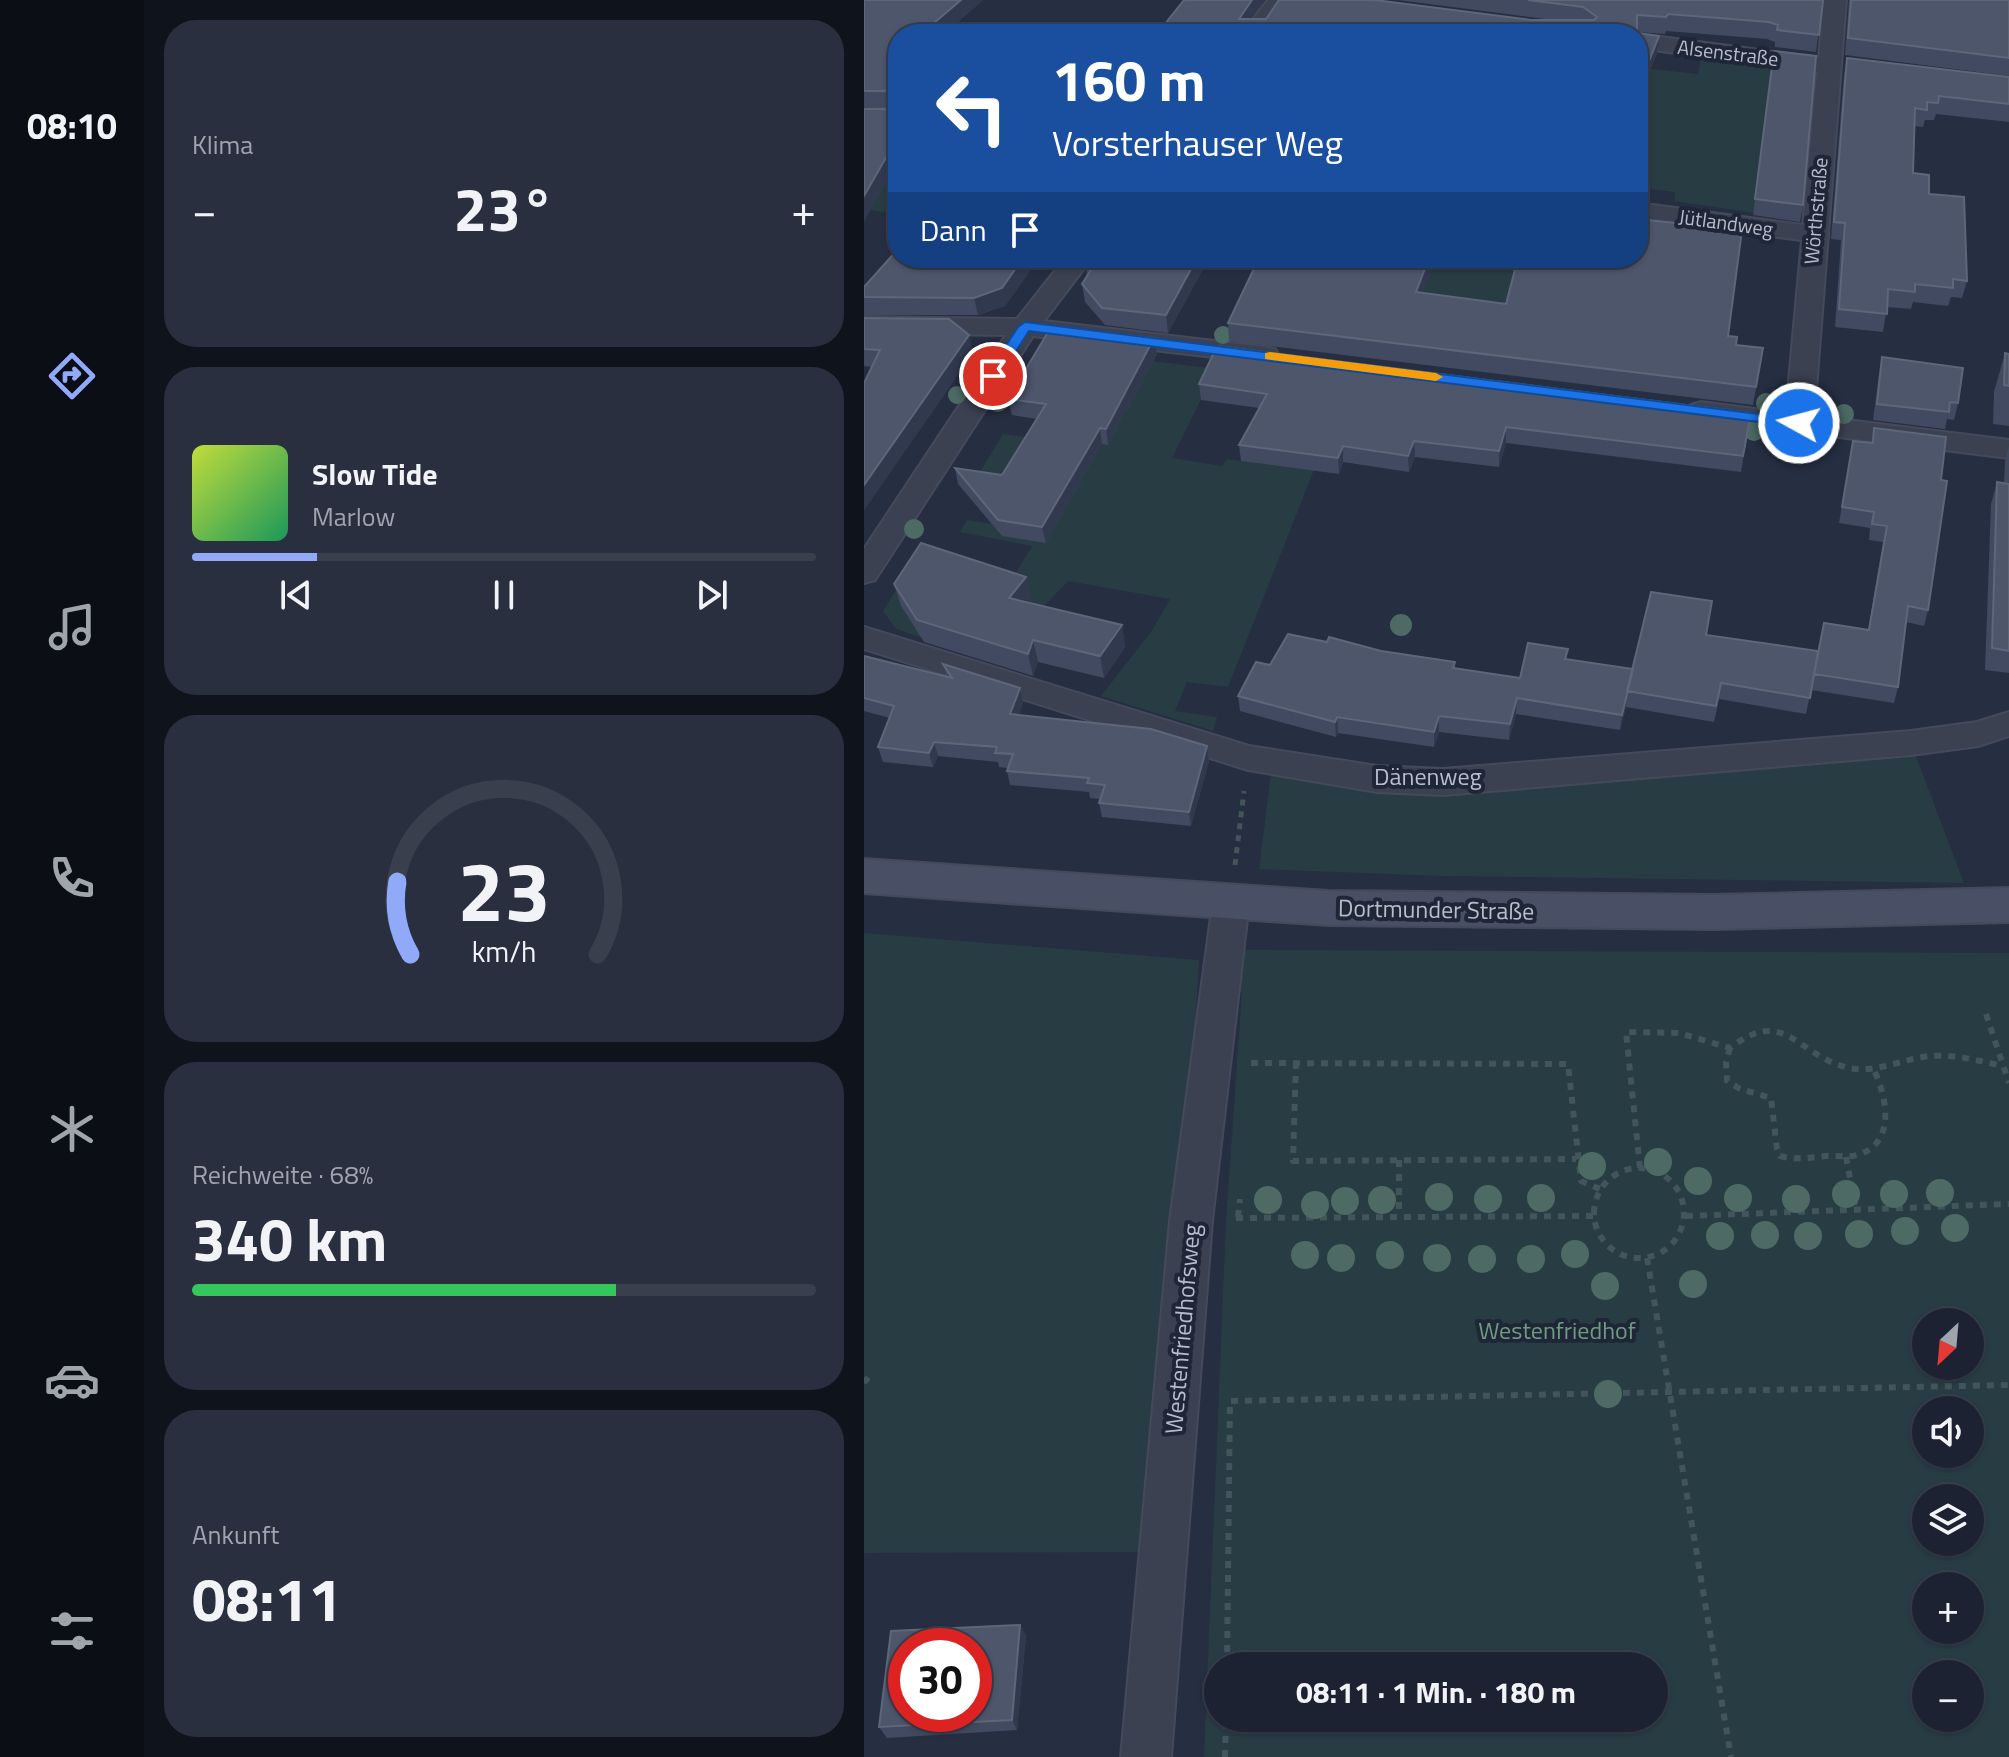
<!DOCTYPE html>
<html lang="de">
<meta charset="utf-8">
<style>
:root{--surface:#1c2232;--page:#292f3e;--text:#f1f3f6;--muted:#a0a4ac;--line:#3a3f4d;--accent:#90a9f8}
body{margin:0;font-family:"Titillium Web",sans-serif;background:var(--page);color:var(--text);height:100vh;display:flex;flex-direction:column;font-size:30px;white-space:nowrap}
*{box-sizing:border-box;margin:0}
p{font-size:26px;color:var(--muted)}
.icon{flex:none;width:44px;height:44px;fill:none;stroke:currentColor;stroke-width:2;stroke-linecap:round;stroke-linejoin:round}
.map{position:relative;flex:1;overflow:hidden}
.side{display:flex;flex-direction:column;gap:20px;padding:20px;background:#0f131c;width:720px}
.side>*{flex:none}
.top-card{position:absolute;left:24px;top:24px;width:760px;height:244px;border-radius:32px;box-shadow:0 2px 6px #0004,0 0 0 2px var(--line);background:#1a4fa0;color:#fff;overflow:hidden}
.needle{width:52px;rotate:206deg}
.tools{position:absolute;left:1048px;top:1308px;display:grid;gap:16px}
.tools a{display:grid;place-items:center;width:72px;height:72px;border-radius:50%;background:var(--surface);box-shadow:0 2px 6px #0004,0 0 0 2px var(--line);font-size:40px}
.speed{position:absolute;left:24px;top:1628px;display:flex;gap:16px;font-size:40px;font-weight:700;text-align:center}
.speed>*{display:grid;place-content:center;width:104px;height:104px;border-radius:50%;background:var(--surface);box-shadow:0 2px 6px #0004,0 0 0 2px var(--line);line-height:1}
.speed .limit{border:12px solid #d22;background:#fff;color:#111}
.pin{position:absolute;display:grid;place-items:center;width:68px;height:68px;color:#fff;margin:-34px;border:4px solid #fff;border-radius:50%;box-shadow:0 2px 8px #0007}
.me{position:absolute;width:88px;margin:-44px;rotate:277deg;stroke-linejoin:round;filter:drop-shadow(0 0 6px #0008)}
.turn{display:flex;align-items:center;gap:28px;height:168px;padding:0 32px;font-size:36px}
.turn .icon{width:104px;height:104px;stroke-width:2.5}
.turn b{display:block;font-size:56px;line-height:68px}
.then{display:flex;align-items:center;height:76px;padding:0 32px;background:#0003;gap:16px;font-size:30px}
.big{font-size:60px;font-weight:700;line-height:1.1}
.side .card{flex:1;display:flex;flex-direction:column;justify-content:center;gap:12px;min-width:0;padding:0 28px;border-radius:32px;background:var(--page)}
.side .dial{align-items:center;gap:0}
.dial svg{height:208px;overflow:visible;fill:none;stroke:var(--line);stroke-width:7;stroke-linecap:round;text-anchor:middle}
.dial text{fill:var(--text);stroke:none}
.song{display:flex;align-items:center;gap:24px}
.cover{width:96px;height:96px;border-radius:12px;background:linear-gradient(135deg,hsl(70 70% 55%),hsl(150 70% 35%))}
.played{height:8px;border-radius:4px;background:linear-gradient(90deg,var(--accent) 20%,var(--line) 20%)}
.keys{display:flex;justify-content:space-around;direction:ltr}
.heat{display:flex;justify-content:space-between;align-items:center;font-size:44px;direction:ltr}
.charge{height:12px;border-radius:6px;background:linear-gradient(90deg,#34c759 68%,var(--line) 0)}
.trip{position:absolute;left:340px;top:1652px;width:464px;height:80px;border-radius:40px;background:var(--surface);box-shadow:0 2px 6px #0004,0 0 0 2px var(--line);font-weight:700;line-height:80px;text-align:center}
main{display:flex;flex:1;min-height:0}
.tabs{display:flex;flex-direction:column;width:144px;justify-content:space-around;align-items:center;background:#0b0e14;color:var(--muted)}
.tabs .icon{width:56px;height:56px}
.tabs .on{color:var(--accent)}
.tabs b{font-size:36px;color:var(--text)}
.map>svg:first-child{display:block}
</style>
<main>
<nav class="tabs">
<b>08:10</b>
<svg class="icon on" aria-label="directions" viewBox="0 0 24 24"><path d="M12 3l9 9-9 9-9-9zM9 14v-3h6M13 9l2 2-2 2"/></svg>
<svg class="icon" aria-label="music" viewBox="0 0 24 24"><path d="M9 18V5l10-2v13"/><circle cx="6" cy="18" r="3"/><circle cx="16" cy="16" r="3"/></svg>
<svg class="icon" aria-label="phone" viewBox="0 0 24 24"><path d="M5 4h4l2 5-3 2q2 4 5 5l2-3 5 2v4C11 20 4 13 5 4z"/></svg>
<svg class="icon" aria-label="climate" viewBox="0 0 24 24"><path d="M12 3v18M4 7l16 10M4 17L20 7"/></svg>
<svg class="icon" aria-label="car" viewBox="0 0 24 24"><path d="M5 17H2v-5l4-1 3-4h7l3 4 3 1v5h-3M9 17h6M6 11h13"/><circle cx="7" cy="17" r="2"/><circle cx="17" cy="17" r="2"/></svg>
<svg class="icon" aria-label="filters" viewBox="0 0 24 24"><path d="M4 7h16M4 17h16"/><circle cx="9" cy="7" r="2"/><circle cx="15" cy="17" r="2"/></svg>
</nav>
<section class="side">
<div class="card"><p>Klima</p>
<div class="heat"><a>−</a><b class="big">23°</b><a>+</a></div>
</div>
<div class="card">
<div class="song"><i class="cover"></i><div><b>Slow Tide</b><p>Marlow</p></div></div>
<div class="played"></div>
<div class="keys"><svg class="icon" aria-label="previous" viewBox="0 0 24 24"><path d="M18 5L8 12l10 7zM5 5v14"/></svg><svg class="icon" aria-label="pause" viewBox="0 0 24 24"><path d="M8 5v14M16 5v14"/></svg><svg class="icon" aria-label="next" viewBox="0 0 24 24"><path d="M6 5l10 7-10 7zM19 5v14"/></svg></div>
</div>
<div class="card dial"><svg viewBox="0 0 100 80">
<path d="M14 69A42 42 0 1 1 86 69"/>
<path d="M14 69A42 42 0 0 1 9 41" stroke="#90a9f8"/>
<text x="50" y="56" font-size="32" font-weight="700">23</text>
<text x="50" y="72" font-size="11">km/h</text>
</svg></div>
<div class="card"><p>Reichweite · 68%</p><b class="big">340 km</b><div class="charge"></div></div>
<div class="card"><p>Ankunft</p><b class="big">08:11</b></div>
</section>
<div class="map">
<svg width="1145" height="1757" viewBox="0 0 1145 1757">
<rect width="100%" height="100%" fill="#262e42"/>
<path fill="#283c43" fill-rule="evenodd" d="M 837,59 L 916,68 L 925,218 L 810,201 L 811,192 L 775,188 L 778,175 L 774,175 L 774,97 L 778,98 L 787,69 L 834,74 Z
M 0,166 L 34,166 L 34,214 L 6,210 L 11,201 Z
M 510,258 L 691,258 L 645,307 L 575,313 Z
M 288,361 L 352,369 L 308,458 L 358,466 L 363,459 L 450,470 L 364,687 L 323,682 L 311,711 L 353,717 L 349,731 L 237,696 L 289,629 L 306,599 L 204,581 L 128,661 L 32,629 L 19,611 L 44,571 L 141,591 L 168,546 L 96,532 L 103,520 L 173,531 L 112,478 L 139,434 L 213,444 Z
M 1051,754 L 1100,883 L 579,876 L 395,869 L 407,774 L 549,793 Z
M 0,933 L 335,960 L 301,1552 L 0,1553 Z
M 377,950 L 1145,953 L 1145,1757 L 340,1757 L 362,1221 L 378,992 L 371,991 ZM 1062,1322 L 1106,1322 L 1106,1366 L 1062,1366 ZM 1062,1410 L 1106,1410 L 1106,1454 L 1062,1454 ZM 1062,1498 L 1106,1498 L 1106,1542 L 1062,1542 ZM 1062,1586 L 1106,1586 L 1106,1630 L 1062,1630 ZM 354,1666 L 790,1666 L 790,1718 L 354,1718 ZM 1062,1674 L 1106,1674 L 1106,1718 L 1062,1718 Z"/>
<g fill="none" stroke-linecap="round" stroke-linejoin="round">
<g stroke="#444a5b" stroke-width="4">
<path id="minor" d="M 404,0 L 426,0 L 401,34 L 378,34 Z
M 960,0 L 982,0 L 950,416 L 1145,440 L 1145,458 L 837,420 L 827,417 L 823,411 L 827,405 L 837,402 L 922,413 L 938,240 L 774,219 L 774,203 L 939,225 L 953,72 L 774,48 L 774,34 L 955,58 Z
M 201,258 L 228,258 L 180,321 L 401,347 L 411,349 L 415,355 L 411,361 L 401,363 L 169,336 L 11,580 L 0,583 L 0,549 L 142,335 L 0,333 L 0,317 L 153,319 Z
M 0,627 L 385,746 L 513,766 L 579,769 L 1047,731 L 1113,722 L 1145,712 L 1145,736 L 1114,746 L 1047,755 L 579,795 L 513,792 L 384,770 L 0,649 Z
M 367,888 L 380,892 L 385,902 L 348,1221 L 307,1757 L 257,1757 L 306,1221 L 349,902 L 354,892 Z"/>
</g>
<g stroke="#444a5b" stroke-width="4">
<path id="secondary" d="M 0,859 L 464,891 L 850,895 L 1145,888 L 1145,922 L 850,929 L 464,925 L 0,893 Z"/>
</g>
<path stroke="#42555a" stroke-width="5" stroke-dasharray="6 6" stroke-linecap="butt" d="M 371,865 L 380,791"/>
<path stroke="#42555a" stroke-width="6" stroke-dasharray="7 7" stroke-linecap="butt" d="M 1122,1014 L 1145,1083
M 866,1048 L 862,1062 L 863,1081 L 876,1089 L 907,1098 L 913,1149 L 916,1156 C 931,1160 945,1158 961,1156 C 971,1155 982,1158 993,1155 C 1033,1144 1023,1096 1009,1068
M 432,1062 L 429,1161 L 712,1159
M 387,1063 L 704,1064 L 717,1181 L 736,1189
M 982,1157 L 992,1210
M 535,1160 L 535,1215
M730 1213a45 45 0 1 1 90 0a45 45 0 1 1-90 0Z
M 776,1168 L 762,1032 L 815,1033 L 866,1048 C 920,1006 931,1053 981,1067 C 1008,1075 1038,1059 1066,1056 C 1091,1054 1115,1061 1139,1066
M 822,1216 L 1145,1204
M 374,1217 L 376,1199
M 372,1218 L 729,1216
M 783,1258 L 867,1757
M 0,1383 L 8,1372
M 363,1666 L 366,1401 L 1145,1385
M 361,1757 L 362,1718"/>
<use href="#minor" fill="#3b4151" fill-rule="evenodd"/>
<use href="#secondary" fill="#494f64" fill-rule="evenodd"/>
</g>
<g fill="#4e6a64">
<circle cx="359" cy="335" r="9"/>
<circle cx="93" cy="395" r="9"/>
<circle cx="134" cy="402" r="10"/>
<circle cx="902" cy="403" r="10"/>
<circle cx="980" cy="414" r="10"/>
<circle cx="890" cy="431" r="10"/>
<circle cx="50" cy="529" r="10"/>
<circle cx="537" cy="625" r="11"/>
<circle cx="794" cy="1162" r="14"/>
<circle cx="728" cy="1166" r="14"/>
<circle cx="834" cy="1181" r="14"/>
<circle cx="1076" cy="1193" r="14"/>
<circle cx="982" cy="1194" r="14"/>
<circle cx="1030" cy="1194" r="14"/>
<circle cx="575" cy="1197" r="14"/>
<circle cx="677" cy="1198" r="14"/>
<circle cx="874" cy="1198" r="14"/>
<circle cx="624" cy="1199" r="14"/>
<circle cx="932" cy="1199" r="14"/>
<circle cx="404" cy="1200" r="14"/>
<circle cx="518" cy="1200" r="14"/>
<circle cx="481" cy="1201" r="14"/>
<circle cx="451" cy="1205" r="14"/>
<circle cx="1091" cy="1228" r="14"/>
<circle cx="1041" cy="1231" r="14"/>
<circle cx="995" cy="1234" r="14"/>
<circle cx="901" cy="1235" r="14"/>
<circle cx="856" cy="1236" r="14"/>
<circle cx="944" cy="1236" r="14"/>
<circle cx="711" cy="1254" r="14"/>
<circle cx="441" cy="1255" r="14"/>
<circle cx="526" cy="1255" r="14"/>
<circle cx="477" cy="1258" r="14"/>
<circle cx="573" cy="1258" r="14"/>
<circle cx="618" cy="1259" r="14"/>
<circle cx="667" cy="1259" r="14"/>
<circle cx="829" cy="1284" r="14"/>
<circle cx="741" cy="1286" r="14"/>
<circle cx="744" cy="1394" r="14"/>
</g>
<path fill="#414a60" d="M 0,0 L 119,0 L 80,34 L 34,34 L 34,166 L 31,166 L 0,221 L 0,109 L 32,109 L 0,108 Z
M 320,0 L 400,0 L 388,19 L 667,20 L 688,20 L 534,0 L 959,0 L 952,52 L 911,47 L 911,42 L 903,39 L 802,31 L 801,34 L 773,32 L 773,33 L 795,36 L 793,53 L 774,103 L 774,34 L 293,34 Z
M 985,0 L 1145,0 L 1145,76 L 981,55 Z
M 910,51 L 939,205 L 936,222 L 889,215 Z
M 983,58 L 1145,77 L 1145,122 L 1072,114 L 1070,120 L 1061,120 L 1059,127 L 1051,126 L 1049,173 L 1065,194 L 1103,281 L 1098,298 L 1087,297 L 1084,306 L 1049,302 L 1047,309 L 1023,307 L 1019,332 L 971,327 L 977,240 L 967,239 L 980,75 Z
M 34,258 L 175,258 L 141,306 L 114,315 L 0,315 L 0,287 Z
M 345,258 L 304,333 L 241,325 L 221,302 L 218,284 L 223,276 L 221,263 Z
M 395,258 L 569,258 L 569,265 L 558,293 L 864,336 L 872,345 L 899,348 L 889,405 L 365,341 L 364,323 Z
M 0,318 L 109,353 L 0,510 L 0,383 L 8,367 L 0,366 Z
M 260,335 L 290,338 L 293,354 L 244,445 L 238,444 L 182,543 L 138,536 L 94,484 L 91,468 L 138,475 L 173,419 L 148,415 L 144,399 L 261,342 Z
M 1141,353 L 1145,354 L 1145,426 L 1129,424 L 1130,392 Z
M 1018,357 L 1094,403 L 1090,420 L 1083,419 L 1081,429 L 1009,420 L 1015,374 Z
M 335,384 L 887,413 L 877,472 L 642,443 L 635,467 L 551,457 L 545,472 L 479,462 L 475,474 L 377,461 L 375,445 L 395,408 L 337,400 Z
M 1010,428 L 1064,610 L 1060,626 L 1042,622 L 1034,687 L 1030,703 L 947,690 L 942,714 L 855,699 L 850,722 L 762,707 L 756,730 L 652,714 L 645,740 L 575,732 L 570,747 L 474,733 L 472,737 L 376,711 L 374,696 L 406,665 L 463,642 L 591,662 L 591,668 L 656,678 L 703,659 L 769,669 L 842,635 L 954,651 L 1004,630 L 1019,542 L 1005,540 L 1006,528 L 975,523 L 989,441 L 1007,443 Z
M 1145,446 L 1145,673 L 1121,670 L 1127,504 L 1133,482 L 1140,483 L 1141,461 Z
M 162,577 L 167,600 L 165,602 L 258,625 L 261,647 L 240,678 L 174,662 L 169,676 L 60,642 L 37,606 L 30,584 Z
M 0,656 L 82,677 L 79,664 L 156,688 L 159,702 L 155,715 L 343,746 L 345,761 L 327,826 L 238,817 L 235,803 L 236,799 L 226,798 L 225,792 L 146,785 L 143,771 L 144,768 L 135,767 L 134,762 L 74,756 L 69,767 L 19,762 L 14,747 L 26,718 L 0,711 Z
M 156,1625 L 162,1636 L 153,1730 L 23,1738 L 15,1727 Z"/>
<path fill="#31394f" d="M 97,0 L 119,0 L 80,34 L 57,34 Z
M 388,0 L 400,0 L 377,34 L 375,19 Z
M 795,36 L 793,53 L 774,103 L 774,89 Z
M 27,149 L 31,166 L 0,221 L 0,196 Z
M 159,258 L 175,258 L 141,306 L 114,315 L 110,298 Z
M 333,258 L 345,258 L 304,333 L 302,315 Z
M 565,258 L 569,258 L 569,265 L 552,310 L 552,292 Z
M 105,335 L 109,353 L 0,510 L 0,485 Z
M 290,338 L 293,354 L 244,445 L 242,429 Z
M 642,427 L 642,443 L 635,467 L 635,451 Z
M 236,428 L 238,444 L 182,543 L 178,527 Z
M 550,441 L 551,457 L 545,472 L 544,456 Z
M 479,446 L 479,462 L 475,474 L 474,458 Z
M 162,577 L 167,600 L 150,620 L 145,598 Z
M 258,625 L 261,647 L 240,678 L 236,656 Z
M 169,640 L 174,662 L 169,676 L 164,654 Z
M 156,688 L 159,702 L 150,729 L 146,714 Z
M 763,691 L 762,707 L 756,730 L 758,715 Z
M 653,698 L 652,714 L 645,740 L 646,724 Z
M 575,716 L 575,732 L 570,747 L 570,732 Z
M 473,717 L 474,733 L 472,737 L 471,722 Z
M 70,742 L 74,756 L 69,767 L 65,753 Z
M 343,746 L 345,761 L 327,826 L 325,812 Z
M 156,1625 L 162,1636 L 153,1730 L 148,1720 Z"/>
<path fill="#4e566c" stroke="#5e667a" stroke-width="2" fill-rule="evenodd" d="M 0,0 L 97,0 L 57,34 L 34,34 L 34,149 L 27,149 L 0,196 L 0,109 L 32,109 L 32,91 L 0,91 Z
M 320,0 L 388,0 L 375,19 L 402,19 L 415,0 L 511,0 L 667,20 L 730,20 L 733,17 L 719,7 L 664,0 L 959,0 L 955,35 L 913,30 L 914,25 L 905,22 L 804,14 L 802,17 L 773,15 L 773,33 L 795,36 L 774,89 L 774,34 L 591,34 L 554,29 L 551,34 L 293,34 Z
M 987,0 L 1145,0 L 1145,58 L 984,38 Z
M 910,51 L 952,56 L 939,205 L 891,199 Z
M 983,58 L 1145,77 L 1145,104 L 1075,96 L 1074,103 L 1063,102 L 1063,110 L 1051,108 L 1049,173 L 1065,175 L 1065,194 L 1100,197 L 1103,281 L 1089,279 L 1089,288 L 1051,284 L 1051,292 L 1024,289 L 1023,314 L 975,309 L 981,223 L 970,222 Z
M 774,157 L 778,157 L 774,185 Z
M 774,219 L 878,230 L 864,336 L 873,337 L 872,345 L 899,348 L 892,387 L 364,323 L 395,258 L 565,258 L 552,292 L 642,304 L 654,258 L 774,258 Z
M 34,249 L 34,258 L 159,258 L 138,288 L 110,298 L 0,297 L 0,287 Z
M 224,258 L 333,258 L 302,315 L 238,308 L 218,284 L 230,265 L 221,263 Z
M 0,318 L 85,319 L 105,335 L 0,485 L 0,383 L 16,350 L 0,349 Z
M 184,332 L 267,342 L 260,335 L 290,338 L 242,429 L 236,428 L 178,527 L 134,520 L 91,468 L 138,475 L 182,404 L 144,399 Z
M 353,346 L 887,413 L 879,456 L 642,427 L 635,451 L 550,441 L 544,456 L 479,446 L 474,458 L 375,445 L 403,394 L 335,384 Z
M 1141,353 L 1145,354 L 1145,386 L 1140,385 Z
M 1018,357 L 1099,368 L 1094,403 L 1086,402 L 1085,412 L 1013,404 Z
M 1010,428 L 1082,437 L 1077,480 L 1083,481 L 1064,610 L 1044,606 L 1034,687 L 950,674 L 960,623 L 1005,630 L 1023,526 L 1008,524 L 1010,512 L 978,507 L 989,441 L 1009,443 Z
M 1133,482 L 1145,484 L 1145,651 L 1128,648 Z
M 57,543 L 162,577 L 145,598 L 258,625 L 236,656 L 169,640 L 164,654 L 53,620 L 30,584 Z
M 787,592 L 848,601 L 842,635 L 954,651 L 946,698 L 857,683 L 852,706 L 763,691 Z
M 424,634 L 463,642 L 465,637 L 517,651 L 591,662 L 589,668 L 656,678 L 664,643 L 704,649 L 701,659 L 769,669 L 758,715 L 653,698 L 646,724 L 575,716 L 570,732 L 473,717 L 471,722 L 374,696 L 392,662 L 406,665 Z
M 0,656 L 88,678 L 79,664 L 156,688 L 146,714 L 287,729 L 343,746 L 325,812 L 235,803 L 241,785 L 223,783 L 225,778 L 143,771 L 149,754 L 131,753 L 133,747 L 70,742 L 65,753 L 14,747 L 30,706 L 0,698 Z
M 156,1625 L 148,1720 L 15,1727 L 27,1631 ZM 42,1646 L 110,1646 L 110,1714 L 42,1714 Z"/>
<path fill="#1a73e8" stroke="#114b97" stroke-width="2" d="M 161,322 L 935,419 L 942,423 L 935,427 L 165,331 L 134,379 L 124,379 L 122,376 L 154,327 Z"/>
<path fill="#f59e0b" d="M 406,352 L 572,373 L 579,377 L 572,381 L 401,359 L 401,353 Z"/>
<g text-anchor="middle" stroke-width="8" stroke-linejoin="round" paint-order="stroke">
<g font-size="20" fill="#b8bccb" stroke="#1f2637">
<text transform="translate(864 53) rotate(7)" y="7">Alsenstraße</text>
<text transform="translate(952 211) rotate(-85)" y="7">Wörthstraße</text>
<text transform="translate(862 223) rotate(8)" y="7">Jütlandweg</text>
</g>
<g font-size="24" fill="#b8bccb" stroke="#1f2637">
<text x="564" y="785">Dänenweg</text>
<text transform="translate(572 910) rotate(1)" y="8">Dortmunder Straße</text>
<text transform="translate(319 1329) rotate(-85)" y="8">Westenfriedhofsweg</text>
</g>
<g font-size="24" fill="#6f9c80" stroke="#1f2637">
<text x="693" y="1339">Westenfriedhof</text>
</g>
</g>
</svg>
<div class="tools">
<a><svg class="needle" viewBox="-14 -14 28 28"><path d="M0-13l5 13h-10z" fill="#e53935"/><path d="M0 13l5-13h-10z" fill="#a0a4ac"/></svg></a>
<a><svg class="icon" aria-label="sound" viewBox="0 0 24 24"><path d="M4 9h4l5-4v14l-5-4H4zM17 9q2 3 0 6"/></svg></a>
<a><svg class="icon" aria-label="layers" viewBox="0 0 24 24"><path d="M12 4l9 5-9 5-9-5zM3 14l9 5 9-5"/></svg></a>
<a>+</a>
<a>−</a>
</div>
<div class="speed"><div class="limit">30</div></div>
<div class="pin" style="left:129px;top:376px;background:#d93025"><svg class="icon" aria-label="arrive" viewBox="0 0 24 24"><path d="M6 21V4h12l-3 4 3 4H6"/></svg></div>
<svg class="me" style="left:935px;top:423px" viewBox="-20 -20 40 40"><circle r="17" fill="#1a73e8" stroke="#fff" stroke-width="3"/><path d="M0-11L8 9 0 5-8 9z" fill="#fff"/></svg>
<div class="trip">08:11 · 1 Min. · 180 m</div>
<div class="top-card">
<div class="turn"><svg class="icon" aria-label="left" viewBox="0 0 24 24"><path d="M17 20v-9H6M10 6l-5 5 5 5"/></svg><div><b>160 m</b>Vorsterhauser Weg</div></div>
<div class="then">Dann<svg class="icon" aria-label="arrive" viewBox="0 0 24 24"><path d="M6 21V4h12l-3 4 3 4H6"/></svg></div>
</div>
</div>
</main>
